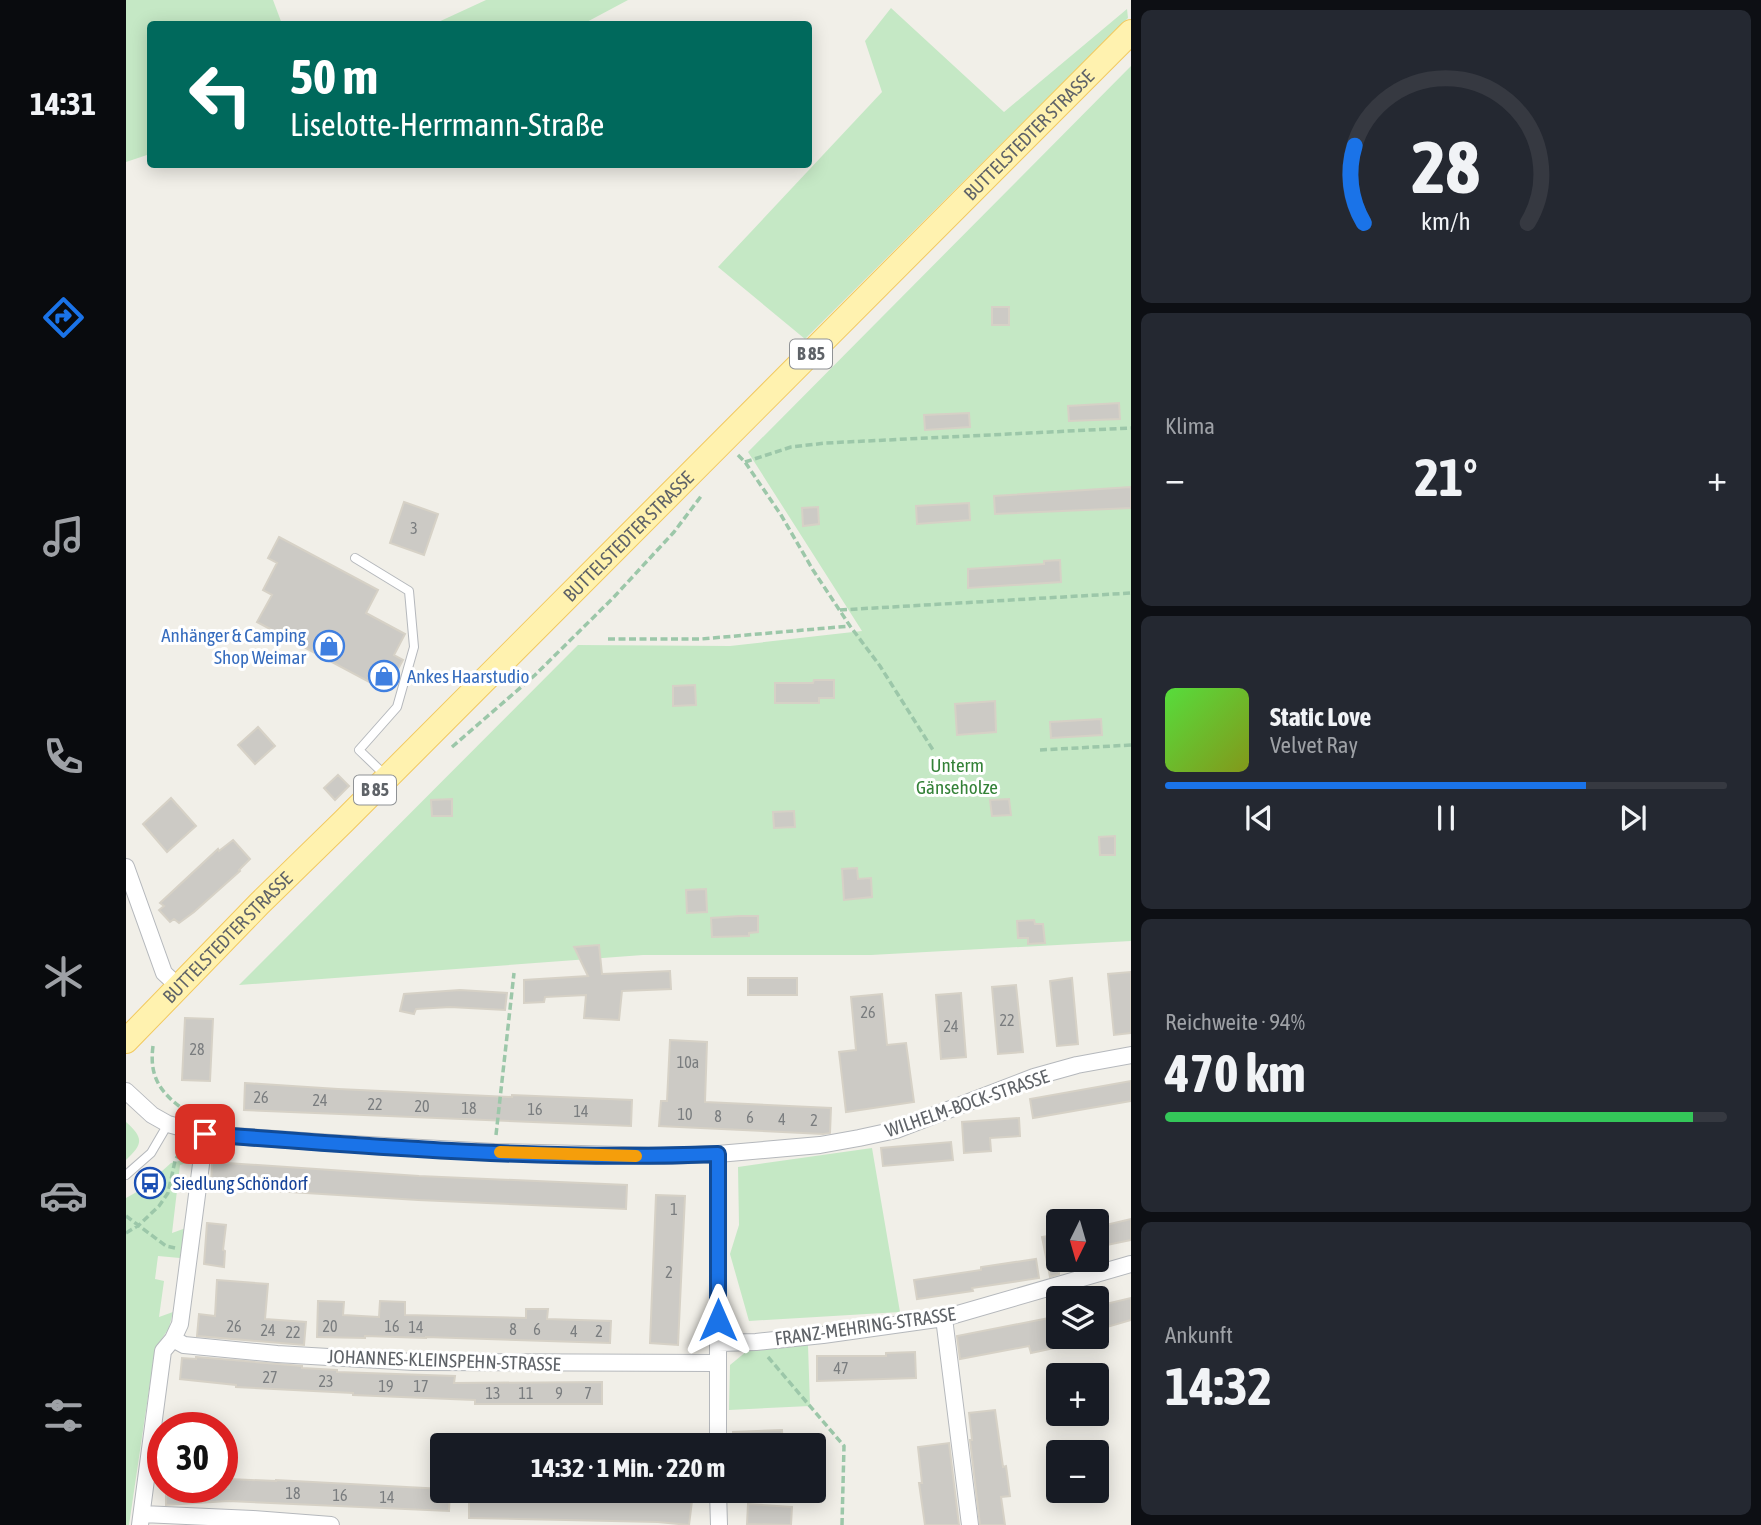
<!DOCTYPE html>
<html lang="de">
<meta charset="utf-8">
<style>
:root{--surface:#171b24;--page:#242831;--text:#f1f3f6;--muted:#9ea1a6;--line:#363941;--accent:#1a73e8}
body{margin:0;font-family:"Asap Condensed",sans-serif;background:var(--page);color:var(--text);height:100vh;display:flex;flex-direction:column;font-size:26px;white-space:nowrap}
*{box-sizing:border-box;margin:0}
p{font-size:23px;color:var(--muted)}
.icon{flex:none;width:38px;height:38px;fill:none;stroke:currentColor;stroke-width:2;stroke-linecap:round;stroke-linejoin:round}
.map{position:relative;flex:1;overflow:hidden}
.sheet{display:flex;flex-direction:column;gap:10px;padding:10px;background:#0d0f14;width:630px}
.sheet>*{flex:none}
.banner{position:absolute;left:21px;top:21px;width:665px;height:147px;border-radius:7px;box-shadow:0 4px 18px #0003;background:#00695c;color:#fff;overflow:hidden}
.needle{width:46px;rotate:185deg}
.controls{position:absolute;left:920px;top:1209px;display:grid;gap:14px}
.controls a{display:grid;place-items:center;width:63px;height:63px;border-radius:7px;background:var(--surface);box-shadow:0 4px 18px #0003;font-size:35px}
.speed{position:absolute;left:21px;top:1412px;display:flex;gap:14px;font-size:35px;font-weight:700;text-align:center}
.speed>*{display:grid;place-content:center;width:91px;height:91px;border-radius:50%;background:var(--surface);box-shadow:0 4px 18px #0003;line-height:1}
.speed .limit{border:10px solid #d22;background:#fff;color:#111}
.pin{position:absolute;display:grid;place-items:center;width:60px;height:60px;color:#fff;margin:-30px;border-radius:14px;box-shadow:0 4px 10px #0006}
.me{position:absolute;width:77px;margin:-38px;rotate:0deg;stroke-linejoin:round;filter:drop-shadow(0 0 5px #0008)}
.turn{display:flex;align-items:center;gap:24px;height:147px;padding:0 28px;font-size:32px}
.turn .icon{width:91px;height:91px;stroke-width:2.5}
.turn b{display:block;font-size:49px;line-height:60px}
.big{font-size:52px;font-weight:700;line-height:1.1}
.sheet .card{flex:1;display:flex;flex-direction:column;justify-content:center;gap:10px;min-width:0;padding:0 24px;border-radius:10px;background:var(--page)}
.sheet .dial{align-items:center;gap:0}
.dial svg{height:182px;overflow:visible;fill:none;stroke:var(--line);stroke-width:7;stroke-linecap:round;text-anchor:middle}
.dial text{fill:var(--text);stroke:none}
.song{display:flex;align-items:center;gap:21px}
.cover{width:84px;height:84px;border-radius:10px;background:linear-gradient(135deg,hsl(110 70% 55%),hsl(70 70% 35%))}
.played{height:7px;border-radius:4px;background:linear-gradient(90deg,var(--accent) 75%,var(--line) 75%)}
.keys{display:flex;justify-content:space-around;direction:ltr}
.heat{display:flex;justify-content:space-between;align-items:center;font-size:38px;direction:ltr}
.charge{height:10px;border-radius:5px;background:linear-gradient(90deg,#34c759 94%,var(--line) 0)}
.trip{position:absolute;left:304px;top:1433px;width:396px;height:70px;border-radius:7px;background:var(--surface);box-shadow:0 4px 18px #0003;font-weight:700;line-height:70px;text-align:center}
main{display:flex;flex:1;min-height:0}
.menu{display:flex;flex-direction:column;width:126px;justify-content:space-around;align-items:center;background:#090b0e;color:var(--muted)}
.menu .icon{width:49px;height:49px}
.menu .active{color:var(--accent)}
.menu b{font-size:32px;color:var(--text)}
.map>svg:first-child{display:block}
</style>
<main>
<nav class="menu">
<b>14:31</b>
<svg class="icon active" aria-label="directions" viewBox="0 0 24 24"><path d="M12 3l9 9-9 9-9-9zM9 14v-3h6M13 9l2 2-2 2"/></svg>
<svg class="icon" aria-label="music" viewBox="0 0 24 24"><path d="M9 18V5l10-2v13"/><circle cx="6" cy="18" r="3"/><circle cx="16" cy="16" r="3"/></svg>
<svg class="icon" aria-label="phone" viewBox="0 0 24 24"><path d="M5 4h4l2 5-3 2q2 4 5 5l2-3 5 2v4C11 20 4 13 5 4z"/></svg>
<svg class="icon" aria-label="climate" viewBox="0 0 24 24"><path d="M12 3v18M4 7l16 10M4 17L20 7"/></svg>
<svg class="icon" aria-label="car" viewBox="0 0 24 24"><path d="M5 17H2v-5l4-1 3-4h7l3 4 3 1v5h-3M9 17h6M6 11h13"/><circle cx="7" cy="17" r="2"/><circle cx="17" cy="17" r="2"/></svg>
<svg class="icon" aria-label="filters" viewBox="0 0 24 24"><path d="M4 7h16M4 17h16"/><circle cx="9" cy="7" r="2"/><circle cx="15" cy="17" r="2"/></svg>
</nav>
<div class="map">
<svg width="1005" height="1525" viewBox="0 0 1005 1525">
<rect width="100%" height="100%" fill="#f1efe8"/>
<path fill="#c5e8c5" d="M 0,0 L 147,0 L 156,24 L 24,24 L 24,154 L 0,162 Z
M 360,0 L 502,0 L 457,24 L 308,24 Z
M 765,8 L 878,112 L 1001,9 L 1002,18 L 679,339 L 592,267 L 756,92 L 739,41 Z
M 1005,66 L 1005,941 L 745,955 L 517,955 L 113,985 L 452,645 L 604,646 L 736,631 L 622,452 Z
M 0,1122 C 18,1138 17,1144 0,1160 Z
M 746,1148 L 774,1312 L 623,1321 L 604,1254 L 613,1225 L 612,1167 Z
M 69,1157 L 68,1161 L 54,1165 L 46,1233 L 60,1228 L 54,1258 L 32,1256 L 29,1279 L 38,1281 L 33,1317 L 47,1312 L 43,1328 L 29,1349 L 3,1525 L 0,1525 L 0,1198 L 16,1189 L 45,1163 Z
M 682,1345 L 684,1406 L 603,1410 L 604,1365 L 621,1351 Z"/>
<path fill="#cccac5" stroke="#d6d1c6" stroke-width="2" d="M 866,307 L 883,307 L 883,325 L 866,325 Z
M 993,403 L 994,419 L 943,421 L 942,406 Z
M 843,413 L 844,427 L 799,430 L 798,415 Z
M 1005,487 L 1005,508 L 869,514 L 868,496 Z
M 278,502 L 312,514 L 298,555 L 264,543 Z
M 843,503 L 844,520 L 791,524 L 790,506 Z
M 692,507 L 693,524 L 677,526 L 676,508 Z
M 153,537 L 252,590 L 240,613 L 279,634 L 268,655 L 277,660 L 260,691 L 131,622 L 146,595 L 137,590 L 151,563 L 142,558 Z
M 934,560 L 935,582 L 842,588 L 842,569 L 918,564 L 918,561 Z
M 688,680 L 708,680 L 708,698 L 693,698 L 693,703 L 649,703 L 649,683 L 687,683 Z
M 569,685 L 570,705 L 547,706 L 547,686 Z
M 869,701 L 870,732 L 831,735 L 829,704 Z
M 975,719 L 976,735 L 925,738 L 924,722 Z
M 132,727 L 149,746 L 129,764 L 112,745 Z
M 212,775 L 223,786 L 209,800 L 198,788 Z
M 45,798 L 70,826 L 41,852 L 17,824 Z
M 326,799 L 326,816 L 306,816 L 305,800 Z
M 883,799 L 885,815 L 866,816 L 864,800 Z
M 668,811 L 669,827 L 648,828 L 647,812 Z
M 989,836 L 989,855 L 974,855 L 973,837 Z
M 107,840 L 124,859 L 113,870 L 114,871 L 68,912 L 53,923 L 48,919 L 44,922 L 33,910 L 38,906 L 34,903 L 92,849 L 93,851 Z
M 731,868 L 732,879 L 745,878 L 746,897 L 718,900 L 716,869 Z
M 580,889 L 581,912 L 561,913 L 560,890 Z
M 614,916 L 632,916 L 632,932 L 623,933 L 623,936 L 586,937 L 585,918 Z
M 908,920 L 909,924 L 917,924 L 919,943 L 902,944 L 902,938 L 892,938 L 891,921 Z
M 473,945 L 476,974 L 544,971 L 545,989 L 496,991 L 493,1020 L 458,1018 L 460,995 L 419,997 L 418,1002 L 398,1003 L 398,980 L 462,976 L 448,947 Z
M 1005,972 L 1005,1033 L 988,1035 L 982,974 Z
M 622,978 L 671,978 L 671,995 L 622,995 Z
M 946,978 L 952,1044 L 931,1046 L 924,981 Z
M 890,985 L 897,1052 L 872,1054 L 866,987 Z
M 334,990 L 381,993 L 379,1010 L 324,1007 L 290,1009 L 288,1014 L 274,1011 L 278,994 Z
M 835,993 L 840,1057 L 815,1059 L 810,995 Z
M 756,994 L 761,1045 L 780,1043 L 788,1102 L 720,1112 L 713,1052 L 730,1050 L 725,997 Z
M 59,1018 L 87,1019 L 84,1081 L 56,1080 Z
M 544,1040 L 581,1042 L 579,1102 L 705,1108 L 704,1133 L 697,1134 L 533,1126 L 535,1101 L 541,1101 Z
M 1005,1081 L 1005,1101 L 907,1118 L 904,1099 Z
M 119,1083 L 212,1089 L 386,1097 L 386,1095 L 506,1100 L 505,1126 L 118,1110 Z
M 893,1118 L 894,1136 L 864,1138 L 865,1151 L 838,1153 L 836,1122 Z
M 825,1142 L 827,1160 L 757,1166 L 755,1148 Z
M 86,1162 L 293,1176 L 501,1185 L 500,1209 L 292,1200 L 85,1187 Z
M 530,1195 L 559,1196 L 552,1345 L 524,1343 Z
M 1005,1219 L 1005,1240 L 971,1247 L 971,1227 Z
M 81,1223 L 100,1225 L 97,1250 L 99,1251 L 98,1267 L 78,1264 Z
M 933,1234 L 933,1274 L 924,1277 L 916,1237 Z
M 910,1259 L 913,1278 L 846,1288 L 847,1291 L 791,1299 L 788,1280 L 855,1270 L 855,1267 Z
M 91,1280 L 142,1284 L 139,1319 L 180,1322 L 178,1345 L 71,1336 L 73,1314 L 89,1316 Z
M 1005,1298 L 1005,1320 L 971,1330 L 971,1306 Z
M 192,1301 L 218,1302 L 217,1315 L 253,1317 L 254,1301 L 279,1302 L 279,1315 L 400,1318 L 400,1309 L 422,1309 L 421,1319 L 485,1321 L 484,1343 L 300,1337 L 300,1338 L 239,1336 L 239,1338 L 191,1337 Z
M 933,1316 L 933,1347 L 905,1353 L 903,1346 L 834,1359 L 831,1336 Z
M 789,1352 L 790,1378 L 691,1381 L 691,1356 L 760,1356 L 760,1353 Z
M 70,1357 L 176,1366 L 176,1368 L 211,1370 L 211,1372 L 329,1376 L 328,1383 L 476,1382 L 476,1404 L 349,1404 L 349,1400 L 227,1395 L 227,1393 L 110,1387 L 110,1385 L 54,1379 L 56,1358 L 70,1359 Z
M 869,1410 L 877,1467 L 880,1466 L 884,1496 L 875,1497 L 879,1525 L 854,1525 L 844,1440 L 846,1440 L 843,1413 Z
M 656,1430 L 657,1446 L 607,1446 L 607,1432 Z
M 823,1443 L 833,1525 L 799,1525 L 793,1483 L 796,1483 L 792,1447 Z
M 103,1479 L 150,1481 L 150,1480 L 317,1489 L 317,1491 L 324,1491 L 323,1511 L 102,1501 L 40,1505 L 40,1488 L 103,1488 Z
M 534,1497 L 566,1501 L 563,1525 L 532,1522 L 343,1518 L 343,1499 L 534,1502 Z
M 622,1504 L 666,1507 L 665,1525 L 621,1524 Z"/>
<g fill="none" stroke-linecap="round" stroke-linejoin="round">
<g stroke="#b5b8bc" stroke-width="10">
<path id="lane" d="M 229,558 L 283,591 L 288,647 L 271,707 L 233,750 L 260,776
M 0,1175 L 25,1153 L 42,1124"/>
</g>
<g stroke="#b5b8bc" stroke-width="18">
<path id="street" d="M 0,867 L 38,973 L 52,986
M 0,1091 L 26,1115 L 42,1124 L 79,1134 L 206,1143 L 368,1152 L 538,1156 L 592,1154 L 694,1145 L 733,1138 L 770,1130 L 908,1077 L 951,1065 L 1005,1055
M 818,1318 L 844,1525
M 47,1339 L 58,1345 L 151,1354 L 288,1362 L 591,1363
M 592,1343 L 630,1342 L 697,1335 L 818,1318 L 1005,1264
M 592,1446 L 592,1154
M 592,1491 L 593,1525
M 16,1514 L 127,1519 L 205,1525
M 14,1525 L 37,1351 L 47,1339 L 54,1324 L 79,1134"/>
</g>
<g stroke="#f2c960" stroke-width="26">
<g id="primary">
<path id="s1" d="M 0,1041 L 133,904 L 218,821 L 1005,32"/>
</g>
</g>
<path stroke="#9cc7a9" stroke-width="3.5" stroke-dasharray="7 3.5" stroke-linecap="butt" d="M 612,455 L 619,462 L 655,515 L 687,570 L 724,626 L 754,666 L 807,750
M 619,462 L 665,447 L 700,443 L 1005,428
M 714,610 L 1005,593
M 482,639 L 575,639 L 724,626
M 326,747 L 409,675 L 487,598 L 548,532 L 576,495
M 914,750 L 1005,745
M 27,1046 C 23,1077 34,1092 58,1110
M 370,1135 L 388,973
M 0,1216 L 40,1246 L 49,1248
M 0,1233 L 13,1225 L 33,1206 L 42,1193 L 49,1161 L 57,1145
M 642,1357 L 718,1446 L 716,1525"/>
<use href="#lane" stroke="#fff" stroke-width="8"/>
<use href="#street" stroke="#fff" stroke-width="16"/>
<use href="#primary" stroke="#fff2af" stroke-width="24"/>
</g>
<g fill="none" stroke-linecap="round" stroke-linejoin="round">
<g stroke="#114b97" stroke-width="18">
<path id="route" d="M 79,1134 C 249,1147 421,1161 592,1154 L 592,1320"/>
</g>
<use href="#route" stroke="#1a73e8" stroke-width="12"/>
<path stroke="#f59e0b" stroke-width="12" d="M 374,1152 L 510,1156"/>
</g>
<defs>
<g id="shop-ring" transform="scale(1.575)"><circle r="9.5" fill="#fff" stroke="#3f7fe0" stroke-width="1.5"/><path d="M-5-2.5h2.3a2.7 3.5 0 0 1 5.4 0H5L5.5 6h-11ZM-1.5-2.5h3a1.5 2.3 0 0 0-3 0Z" fill="#3f7fe0"/></g>
<g id="bus-ring" transform="scale(1.575)"><circle r="9.5" fill="#fff" stroke="#1a4fb4" stroke-width="1.5"/><path d="M-5-6H5V4H4V6H2V4H-2V6H-4V4H-5ZM-3.5-4V0h7V-4ZM-3.5 1.2v1.5H-2V1.2ZM2 1.2v1.5H3.5V1.2Z" fill="#1a4fb4"/></g>
</defs>
<g fill-rule="evenodd">
<use href="#shop-ring" x="203" y="646"/>
<use href="#shop-ring" x="258" y="676"/>
<use href="#bus-ring" x="24" y="1183"/>
</g>
<g text-anchor="middle" stroke-width="6" stroke-linejoin="round" paint-order="stroke">
<g font-size="16" fill="#7a7d7f">
<text x="288" y="534">3</text>
<text x="742" y="1018">26</text>
<text x="881" y="1026">22</text>
<text x="825" y="1032">24</text>
<text x="71" y="1055">28</text>
<text x="562" y="1068">10a</text>
<text x="135" y="1103">26</text>
<text x="194" y="1106">24</text>
<text x="249" y="1110">22</text>
<text x="296" y="1112">20</text>
<text x="343" y="1114">18</text>
<text x="409" y="1115">16</text>
<text x="455" y="1117">14</text>
<text x="559" y="1120">10</text>
<text x="592" y="1122">8</text>
<text x="624" y="1123">6</text>
<text x="656" y="1125">4</text>
<text x="688" y="1126">2</text>
<text x="548" y="1215">1</text>
<text x="543" y="1278">2</text>
<text x="108" y="1332">26</text>
<text x="204" y="1332">20</text>
<text x="266" y="1332">16</text>
<text x="290" y="1333">14</text>
<text x="387" y="1335">8</text>
<text x="411" y="1335">6</text>
<text x="142" y="1336">24</text>
<text x="448" y="1337">4</text>
<text x="473" y="1337">2</text>
<text x="167" y="1338">22</text>
<text x="715" y="1374">47</text>
<text x="144" y="1383">27</text>
<text x="200" y="1387">23</text>
<text x="260" y="1392">19</text>
<text x="295" y="1392">17</text>
<text x="367" y="1399">13</text>
<text x="400" y="1399">11</text>
<text x="433" y="1399">9</text>
<text x="462" y="1399">7</text>
<text x="167" y="1499">18</text>
<text x="214" y="1501">16</text>
<text x="261" y="1503">14</text>
</g>
<g fill="#fff" stroke="#8f9295" stroke-width="2">
<rect x="664" y="339.5" width="42" height="29" rx="5"/>
<rect x="228" y="775.5" width="42" height="29" rx="5"/>
</g>
<g font-size="18" font-weight="bold" fill="#5f6368">
<text x="685" y="360">B 85</text>
<text x="249" y="796">B 85</text>
</g>
<g font-size="19" fill="#5f6368" stroke="#fff">
<text dy="7" stroke="none"><textPath href="#s1" startOffset="1279">BUTTELSTEDTER STRASSE</textPath></text>
<text dy="7" stroke="none"><textPath href="#s1" startOffset="712">BUTTELSTEDTER STRASSE</textPath></text>
<text dy="7" stroke="none"><textPath href="#s1" startOffset="145">BUTTELSTEDTER STRASSE</textPath></text>
<text transform="translate(841 1103) rotate(-19)" y="7">WILHELM-BOCK-STRASSE</text>
<text transform="translate(739 1326) rotate(-8)" y="7">FRANZ-MEHRING-STRASSE</text>
<text transform="translate(318 1360) rotate(2)" y="7">JOHANNES-KLEINSPEHN-STRASSE</text>
</g>
<g font-size="19" fill="#366cbe" stroke="#fff" text-anchor="end">
<text x="180" y="642">Anhänger &amp; Camping<tspan x="180" dy="22">Shop Weimar</tspan></text>
<text x="281" y="683" text-anchor="start">Ankes Haarstudio</text>
</g>
<g font-size="19" fill="#348238" stroke="#fff">
<text x="831" y="772">Unterm<tspan x="831" dy="22">Gänseholze</tspan></text>
</g>
<g font-size="19" fill="#164399" stroke="#fff" text-anchor="start">
<text x="47" y="1190">Siedlung Schöndorf</text>
</g>
</g>
</svg>
<div class="controls">
<a><svg class="needle" viewBox="-14 -14 28 28"><path d="M0-13l5 13h-10z" fill="#e53935"/><path d="M0 13l5-13h-10z" fill="#9ea1a6"/></svg></a>
<a><svg class="icon" aria-label="layers" viewBox="0 0 24 24"><path d="M12 4l9 5-9 5-9-5zM3 14l9 5 9-5"/></svg></a>
<a>+</a>
<a>−</a>
</div>
<div class="speed"><div class="limit">30</div></div>
<div class="pin" style="left:79px;top:1134px;background:#d93025"><svg class="icon" aria-label="arrive" viewBox="0 0 24 24"><path d="M6 21V4h12l-3 4 3 4H6"/></svg></div>
<svg class="me" style="left:592px;top:1320px" viewBox="-20 -20 40 40"><path d="M0-17L14 15 0 8-14 15z" fill="#1a73e8" stroke="#fff" stroke-width="4"/></svg>
<div class="trip">14:32 · 1 Min. · 220 m</div>
<div class="banner">
<div class="turn"><svg class="icon" aria-label="left" viewBox="0 0 24 24"><path d="M17 20v-9H6M10 6l-5 5 5 5"/></svg><div><b>50 m</b>Liselotte-Herrmann-Straße</div></div>
</div>
</div>
<section class="sheet">
<div class="card dial"><svg viewBox="0 0 100 80">
<path d="M14 69A42 42 0 1 1 86 69"/>
<path d="M14 69A42 42 0 0 1 10 35" stroke="#1a73e8"/>
<text x="50" y="56" font-size="32" font-weight="700">28</text>
<text x="50" y="72" font-size="11">km/h</text>
</svg></div>
<div class="card"><p>Klima</p>
<div class="heat"><a>−</a><b class="big">21°</b><a>+</a></div>
</div>
<div class="card">
<div class="song"><i class="cover"></i><div><b>Static Love</b><p>Velvet Ray</p></div></div>
<div class="played"></div>
<div class="keys"><svg class="icon" aria-label="previous" viewBox="0 0 24 24"><path d="M18 5L8 12l10 7zM5 5v14"/></svg><svg class="icon" aria-label="pause" viewBox="0 0 24 24"><path d="M8 5v14M16 5v14"/></svg><svg class="icon" aria-label="next" viewBox="0 0 24 24"><path d="M6 5l10 7-10 7zM19 5v14"/></svg></div>
</div>
<div class="card"><p>Reichweite · 94%</p><b class="big">470 km</b><div class="charge"></div></div>
<div class="card"><p>Ankunft</p><b class="big">14:32</b></div>
</section>
</main>
